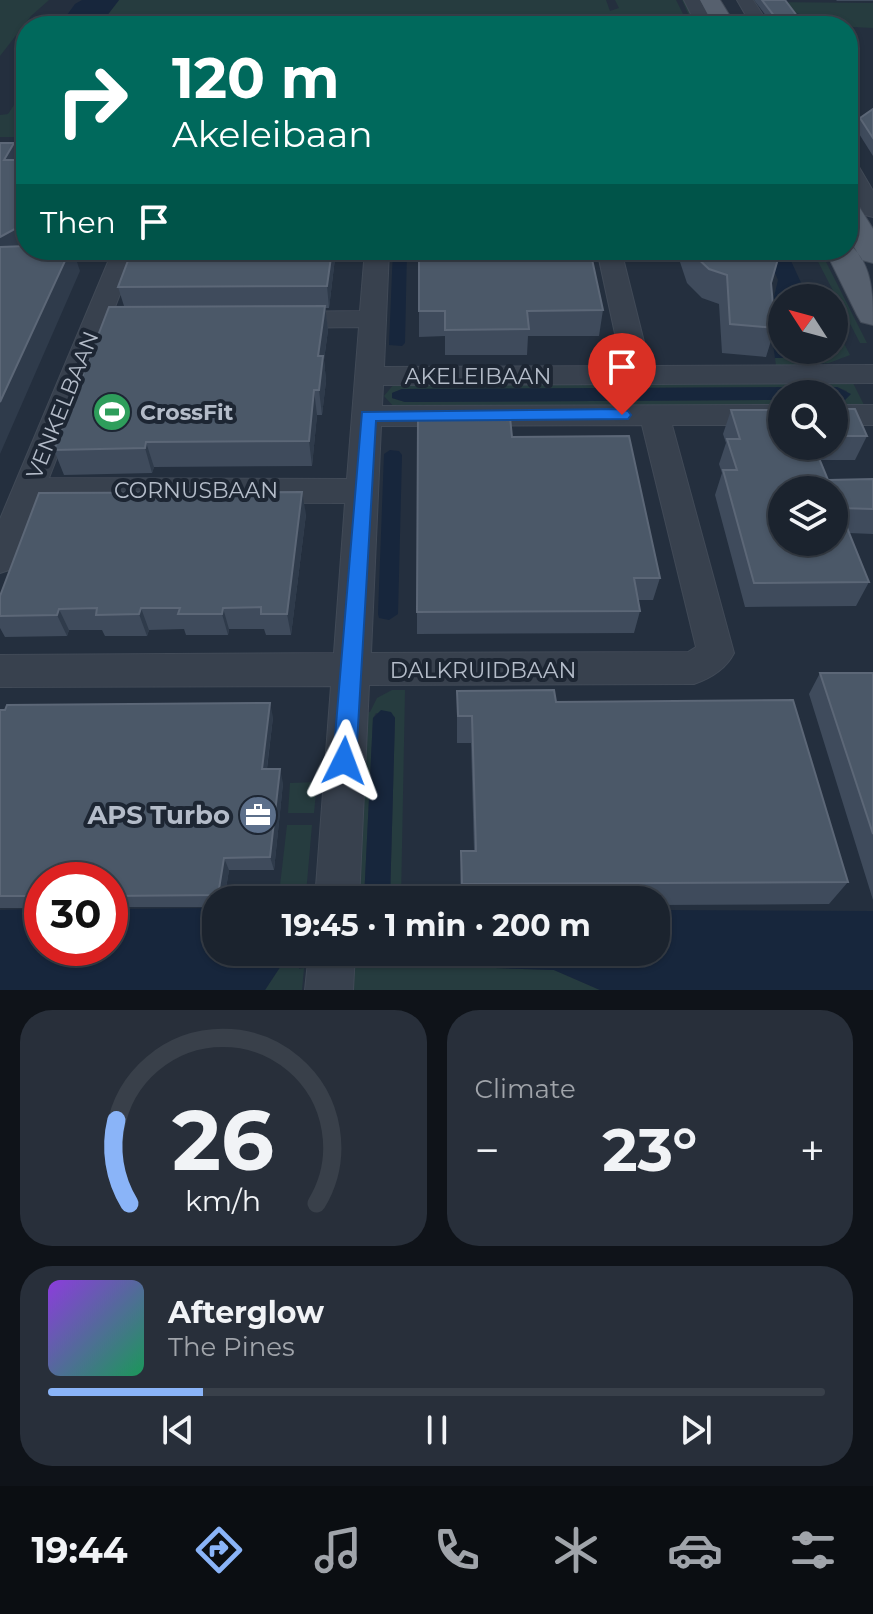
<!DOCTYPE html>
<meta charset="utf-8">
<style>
:root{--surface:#1b232e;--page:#282f3a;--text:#f1f3f6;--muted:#a0a4aa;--line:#39404a;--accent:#8ab4f8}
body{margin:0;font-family:Montserrat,sans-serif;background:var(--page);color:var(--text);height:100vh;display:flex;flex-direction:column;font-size:30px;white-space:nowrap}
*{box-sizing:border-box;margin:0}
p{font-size:26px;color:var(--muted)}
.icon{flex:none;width:44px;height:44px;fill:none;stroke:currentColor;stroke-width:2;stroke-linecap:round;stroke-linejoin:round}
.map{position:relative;height:990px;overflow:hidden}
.drawer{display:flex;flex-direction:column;gap:20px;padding:20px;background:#0f1319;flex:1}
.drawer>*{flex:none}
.guide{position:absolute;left:16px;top:16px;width:842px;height:244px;border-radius:32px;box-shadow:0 2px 6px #0004,0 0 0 2px var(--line);background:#00695c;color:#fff;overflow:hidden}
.needle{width:52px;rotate:306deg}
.fabs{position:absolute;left:768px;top:284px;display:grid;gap:16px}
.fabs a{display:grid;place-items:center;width:80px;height:80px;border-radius:50%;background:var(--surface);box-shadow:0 2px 6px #0004,0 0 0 2px var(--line);font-size:40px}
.speed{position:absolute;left:24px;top:862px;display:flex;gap:16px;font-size:40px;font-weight:700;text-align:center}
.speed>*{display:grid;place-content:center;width:104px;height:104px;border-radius:50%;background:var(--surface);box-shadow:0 2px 6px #0004,0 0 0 2px var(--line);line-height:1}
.speed .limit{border:12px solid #d22;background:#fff;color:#111}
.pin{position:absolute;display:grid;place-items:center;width:68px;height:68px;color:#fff;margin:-82px -34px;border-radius:50% 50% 50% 0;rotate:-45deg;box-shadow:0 0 8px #0007}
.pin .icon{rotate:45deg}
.me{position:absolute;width:88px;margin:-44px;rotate:3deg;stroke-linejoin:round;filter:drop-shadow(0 0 6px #0008)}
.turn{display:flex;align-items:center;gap:28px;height:168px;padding:0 24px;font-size:36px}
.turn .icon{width:104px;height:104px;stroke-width:2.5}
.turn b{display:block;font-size:56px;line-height:68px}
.then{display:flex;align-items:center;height:76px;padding:0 24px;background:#0003;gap:16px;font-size:30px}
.big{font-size:60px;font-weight:700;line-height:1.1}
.drawer .card{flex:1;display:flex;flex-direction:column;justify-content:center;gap:12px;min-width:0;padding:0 28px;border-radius:32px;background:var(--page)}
.drawer .dial{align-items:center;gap:0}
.dial svg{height:208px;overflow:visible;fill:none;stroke:var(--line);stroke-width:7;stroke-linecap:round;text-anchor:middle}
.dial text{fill:var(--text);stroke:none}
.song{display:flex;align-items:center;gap:24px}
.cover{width:96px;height:96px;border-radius:12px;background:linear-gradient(135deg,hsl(270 70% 55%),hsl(150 70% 35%))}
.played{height:8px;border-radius:4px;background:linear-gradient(90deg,var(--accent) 20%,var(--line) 20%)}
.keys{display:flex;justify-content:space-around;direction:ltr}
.heat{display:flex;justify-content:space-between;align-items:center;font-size:44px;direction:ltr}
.drawer .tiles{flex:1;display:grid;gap:20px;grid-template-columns:1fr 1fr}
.card:last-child{grid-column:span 2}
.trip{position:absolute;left:202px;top:886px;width:468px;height:80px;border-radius:32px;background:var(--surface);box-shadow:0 2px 6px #0004,0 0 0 2px var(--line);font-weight:700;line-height:80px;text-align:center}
.tab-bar{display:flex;height:128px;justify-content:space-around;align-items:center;background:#0b0e12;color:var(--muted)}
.tab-bar .icon{width:56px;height:56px}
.tab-bar .current{color:var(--accent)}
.tab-bar b{font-size:36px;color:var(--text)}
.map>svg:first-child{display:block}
</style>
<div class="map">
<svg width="873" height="990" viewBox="0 0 873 990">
<rect width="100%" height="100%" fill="#242f3e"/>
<path fill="#263c3f" d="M 0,0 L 49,0 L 31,16 L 0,56 Z
M 119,0 L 606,0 L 610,11 L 619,8 L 615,0 L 676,0 L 684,16 L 621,15 L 638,18 L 690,18 L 682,0 L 688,0 L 701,26 L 99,26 Z
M 766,2 L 873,3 L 873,28 L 833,26 Z
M 26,103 L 26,137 L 0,137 L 0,115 L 8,114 L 14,105 Z
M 812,250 L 820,250 L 867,343 L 860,343 Z
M 834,324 L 850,355 L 829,363 L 776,366 L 775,358 C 796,358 813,350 834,350 Z
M 821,379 L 853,383 L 865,407 L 834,407 L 834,400 L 845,400 L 847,391 L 837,387 L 402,389 L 392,393 L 392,398 L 405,402 L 782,400 L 782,408 L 395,408 L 384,396 L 394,384 Z
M 392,690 L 405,690 L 401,900 L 390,899 L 395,717 L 376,713 L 373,718 L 364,900 L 354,900 L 362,713 L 370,712 L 377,698 Z
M 317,782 L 314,813 L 288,813 L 290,783 Z
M 287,825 L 312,825 L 306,894 L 279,894 Z
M 290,952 L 299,952 L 299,969 L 304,968 L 302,990 L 265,990 Z
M 352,952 L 416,952 L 438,966 L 554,970 L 600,990 L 353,990 Z"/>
<path fill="#17263c" d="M 82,0 L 119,0 L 99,26 L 59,26 L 75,4 Z
M 393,250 L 407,250 L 405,343 L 402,346 L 389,345 Z
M 765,250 L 786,250 L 808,298 L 782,298 L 782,350 L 812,350 L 810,352 L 790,358 L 775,358 L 769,318 L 778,280 Z
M 837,387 L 851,394 L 845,400 L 834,400 L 834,394 L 782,394 L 782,400 L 405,402 L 392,398 L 392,393 L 402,389 Z
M 390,450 L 399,451 L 402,455 L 398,614 L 389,620 L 379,618 L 378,614 L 384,454 Z
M 381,710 L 391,712 L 395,718 L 390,900 L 364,900 L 373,718 Z
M 216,908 L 216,952 L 290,952 L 265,990 L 0,990 L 0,910 L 42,909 L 42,948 L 110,948 L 110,909 Z
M 656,910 L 873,911 L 873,990 L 600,990 L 554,970 L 438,966 L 416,952 L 656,952 Z"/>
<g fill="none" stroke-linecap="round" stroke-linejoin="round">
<g stroke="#414a57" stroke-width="2">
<path id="minor" d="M 684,0 L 700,0 L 715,26 L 697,26 Z
M 737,0 L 753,0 L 770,26 L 752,26 Z
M 848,161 L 856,162 L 873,191 L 873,217 L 865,215 L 848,186 Z
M 113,250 L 137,250 L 49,478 L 347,479 L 359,327 L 284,328 L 275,326 L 271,320 L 275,314 L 284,312 L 360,311 L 365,250 L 389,250 L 384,367 L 622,366 L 597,250 L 621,250 L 650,366 L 873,365 L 873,383 L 383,385 L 382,406 L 782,405 L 782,425 L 672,425 L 734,653 C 726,669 711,678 694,684 L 369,685 L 359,900 L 315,900 L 331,686 L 0,687 L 0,655 L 334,653 L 345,503 L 40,502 L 12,569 L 0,573 L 0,519 ZM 642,425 L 696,647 L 688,652 L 371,653 L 381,426 Z
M 834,405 L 873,405 L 873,425 L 834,425 Z
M 309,952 L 355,952 L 353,990 L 305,990 Z"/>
</g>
<g stroke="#414a57" stroke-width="2">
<path id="major" d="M 700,0 L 720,0 L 736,26 L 714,26 Z
M 848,202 L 858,205 L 873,229 L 873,263 L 862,260 L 848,237 Z
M 848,243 C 873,263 873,296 873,325 L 861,322 L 857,315 L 825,250 L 848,250 Z"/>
</g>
<use href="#minor" fill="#38414e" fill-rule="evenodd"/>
<use href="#major" fill="#56606e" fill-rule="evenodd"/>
</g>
<path fill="#3f4b5c" d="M 754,0 L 785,0 L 804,25 L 811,26 L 774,26 Z
M 836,0 L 873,0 L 873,1 L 837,1 Z
M 873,109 L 873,156 L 856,129 L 860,118 Z
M 132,250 L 336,250 L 329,308 L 325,308 L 328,330 L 324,360 L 326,381 L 322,415 L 317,415 L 312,466 L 154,467 L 152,473 L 64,475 L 54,450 L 124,306 L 118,287 Z
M 419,250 L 603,310 L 599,336 L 528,336 L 527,355 L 445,355 L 445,336 L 419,337 Z
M 676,250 L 771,250 L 771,283 L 775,328 L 766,357 L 722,353 L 719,304 L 702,298 L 687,283 Z
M 834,409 L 867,436 L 855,460 L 820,460 L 828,480 L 873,479 L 873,534 L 849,533 L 869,582 L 856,606 L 745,607 L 715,495 L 722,473 L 719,464 L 726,443 L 723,434 L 731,410 L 782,446 L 834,446 Z
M 512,437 L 660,578 L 653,600 L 638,600 L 640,611 L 634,633 L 417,634 L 417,612 Z
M 306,514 L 291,635 L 266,635 L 264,629 L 229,629 L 228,635 L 186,635 L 184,629 L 149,630 L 147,636 L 105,636 L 102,630 L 69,630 L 67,636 L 5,637 L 0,628 L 0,596 Z
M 820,673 L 873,673 L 873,900 L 809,694 Z
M 457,691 L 556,702 L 848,882 L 829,904 L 656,905 L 656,900 L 460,900 L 461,851 L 474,851 L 471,743 L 457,743 Z
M 0,710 L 273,717 L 267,769 L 283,783 L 274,870 L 229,870 L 224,900 L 216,900 L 216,907 L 110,907 L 110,880 L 42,880 L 42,908 L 0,908 Z"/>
<path fill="#2f3b4b" d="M 14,143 L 22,167 L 4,160 Z
M 26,223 L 26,250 L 0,267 L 0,237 Z
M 70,250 L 73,250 L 80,271 L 0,454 L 0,402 Z
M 332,250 L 336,250 L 329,308 L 327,286 Z
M 325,306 L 328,330 L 324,360 L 326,381 L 322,415 L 319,390 L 318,356 Z
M 314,390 L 317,415 L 312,466 L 309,441 Z
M 146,442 L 154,467 L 152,473 L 145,448 Z
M 302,492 L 306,514 L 291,635 L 287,614 Z
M 141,608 L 149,630 L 147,636 L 139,614 Z
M 223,608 L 229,629 L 228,635 L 222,614 Z
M 59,609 L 69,630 L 67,636 L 57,615 Z
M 270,703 L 273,717 L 265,783 L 262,769 Z
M 280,769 L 283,783 L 274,870 L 270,857 Z
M 224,858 L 229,870 L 224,900 L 220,900 L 218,895 Z"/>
<path fill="#4b5868" stroke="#5c6777" stroke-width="2" fill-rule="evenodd" d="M 762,0 L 785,0 L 804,25 L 811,26 L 782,26 Z
M 873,109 L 873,138 L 860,118 Z
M 0,143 L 14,143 L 4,160 L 26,160 L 26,223 L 0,237 Z
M 26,246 L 26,250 L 70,250 L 0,402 L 0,247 Z
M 132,250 L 332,250 L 327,286 L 118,287 Z
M 419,250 L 590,250 L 603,310 L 527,311 L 529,329 L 445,330 L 445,311 L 419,311 Z
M 692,250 L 771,250 L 780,252 L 771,283 L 775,328 L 730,324 L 727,275 L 709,269 L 693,254 Z
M 325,306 L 318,356 L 323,356 L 319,390 L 314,390 L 309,441 L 146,442 L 145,448 L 54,450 L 109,307 Z
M 834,409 L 855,409 L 867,436 L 834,436 Z
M 731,410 L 782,410 L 782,446 L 814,446 L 828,480 L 873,479 L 873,509 L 839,508 L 869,582 L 754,583 L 723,470 L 737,470 L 727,439 L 740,439 ZM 782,490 L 834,490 L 834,542 L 782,542 Z
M 510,417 L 512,437 L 629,436 L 660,578 L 634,578 L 640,611 L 417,612 L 418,418 Z
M 302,492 L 287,614 L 261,614 L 261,607 L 223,608 L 222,614 L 178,614 L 180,608 L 141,608 L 139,614 L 96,615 L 97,608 L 59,609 L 57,615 L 0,616 L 0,596 L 39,493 Z
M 820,673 L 873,673 L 873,834 Z
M 554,690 L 556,702 L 793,700 L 848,882 L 462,884 L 461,851 L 476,851 L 472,716 L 458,716 L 457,691 Z
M 270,703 L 262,769 L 280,769 L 270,857 L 224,858 L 218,895 L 110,896 L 110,880 L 42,880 L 42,896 L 0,896 L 0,710 L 5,710 L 7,705 Z"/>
<path fill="#1a73e8" stroke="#114b97" stroke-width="2" d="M 622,409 L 628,411 L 631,415 L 628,419 L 376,421 L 356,761 L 352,769 L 344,772 L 336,769 L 333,761 L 362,412 Z"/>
<defs>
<g id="stadium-disc" transform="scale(2)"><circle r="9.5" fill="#2e9e5b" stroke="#1d2633"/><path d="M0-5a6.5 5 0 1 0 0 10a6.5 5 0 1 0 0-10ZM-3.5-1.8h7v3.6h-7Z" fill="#fff"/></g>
<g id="office-disc" transform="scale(2)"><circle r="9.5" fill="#5c6f8a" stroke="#1d2633"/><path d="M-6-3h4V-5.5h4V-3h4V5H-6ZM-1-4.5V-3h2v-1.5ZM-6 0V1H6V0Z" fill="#fff"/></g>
</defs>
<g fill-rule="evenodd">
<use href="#stadium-disc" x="112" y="412"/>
<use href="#office-disc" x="258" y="815"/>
</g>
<g text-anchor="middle" stroke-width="8" stroke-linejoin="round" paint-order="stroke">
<g font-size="22" fill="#b4bcc9" stroke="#1d2633">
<text x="478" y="384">AKELEIBAAN</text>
<text transform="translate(62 405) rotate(-68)" y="8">VENKELBAAN</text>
<text x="196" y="498">CORNUSBAAN</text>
<text x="483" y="678">DALKRUIDBAAN</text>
</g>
<g font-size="22" font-weight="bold" fill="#b4bcc9" stroke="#1d2633" text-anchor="start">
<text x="140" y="420">CrossFit</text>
</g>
<g font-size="26" font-weight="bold" fill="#b4bcc9" stroke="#1d2633" text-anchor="end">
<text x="230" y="824">APS Turbo</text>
</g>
</g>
</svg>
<div class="fabs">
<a><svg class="needle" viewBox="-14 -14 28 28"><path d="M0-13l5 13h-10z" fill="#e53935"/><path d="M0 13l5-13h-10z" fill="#a0a4aa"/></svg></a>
<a><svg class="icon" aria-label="search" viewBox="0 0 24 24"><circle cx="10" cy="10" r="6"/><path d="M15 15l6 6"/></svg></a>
<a><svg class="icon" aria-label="layers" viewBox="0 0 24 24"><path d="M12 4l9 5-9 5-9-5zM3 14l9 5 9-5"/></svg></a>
</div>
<div class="speed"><div class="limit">30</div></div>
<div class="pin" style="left:622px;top:415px;background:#d93025"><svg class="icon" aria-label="arrive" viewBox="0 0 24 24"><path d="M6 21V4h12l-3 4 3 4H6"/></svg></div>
<svg class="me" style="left:344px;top:761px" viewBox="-20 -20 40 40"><path d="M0-17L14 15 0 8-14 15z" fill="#1a73e8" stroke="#fff" stroke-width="4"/></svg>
<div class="trip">19:45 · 1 min · 200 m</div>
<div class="guide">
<div class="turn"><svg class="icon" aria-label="right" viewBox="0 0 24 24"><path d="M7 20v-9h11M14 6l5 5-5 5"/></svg><div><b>120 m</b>Akeleibaan</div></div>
<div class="then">Then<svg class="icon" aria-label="arrive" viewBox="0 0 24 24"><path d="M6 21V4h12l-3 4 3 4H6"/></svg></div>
</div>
</div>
<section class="drawer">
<div class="tiles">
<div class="card dial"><svg viewBox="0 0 100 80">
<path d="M14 69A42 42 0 1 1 86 69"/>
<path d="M14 69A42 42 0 0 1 9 37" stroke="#8ab4f8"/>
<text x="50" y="56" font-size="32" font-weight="700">26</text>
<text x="50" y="72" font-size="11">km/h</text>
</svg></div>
<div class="card"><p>Climate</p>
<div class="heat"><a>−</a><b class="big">23°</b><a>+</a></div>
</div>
<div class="card">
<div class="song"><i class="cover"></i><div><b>Afterglow</b><p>The Pines</p></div></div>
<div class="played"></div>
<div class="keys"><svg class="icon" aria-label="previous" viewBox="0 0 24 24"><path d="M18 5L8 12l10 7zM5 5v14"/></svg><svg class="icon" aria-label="pause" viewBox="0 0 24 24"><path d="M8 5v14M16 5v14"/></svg><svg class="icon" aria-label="next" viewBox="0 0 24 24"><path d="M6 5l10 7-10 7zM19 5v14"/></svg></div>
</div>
</div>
</section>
<nav class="tab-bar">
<b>19:44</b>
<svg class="icon current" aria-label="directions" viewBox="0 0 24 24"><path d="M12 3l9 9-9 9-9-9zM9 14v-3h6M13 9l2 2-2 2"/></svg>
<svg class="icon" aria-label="music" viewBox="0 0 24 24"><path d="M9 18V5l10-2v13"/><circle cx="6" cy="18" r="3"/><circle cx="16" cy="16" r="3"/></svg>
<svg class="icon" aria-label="phone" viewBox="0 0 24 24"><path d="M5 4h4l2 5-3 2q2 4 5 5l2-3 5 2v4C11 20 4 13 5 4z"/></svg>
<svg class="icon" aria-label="climate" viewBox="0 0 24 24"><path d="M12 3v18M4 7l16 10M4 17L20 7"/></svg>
<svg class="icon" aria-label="car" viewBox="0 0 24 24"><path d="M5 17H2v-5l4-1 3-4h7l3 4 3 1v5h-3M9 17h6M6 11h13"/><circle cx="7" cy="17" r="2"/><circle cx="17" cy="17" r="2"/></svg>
<svg class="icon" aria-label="filters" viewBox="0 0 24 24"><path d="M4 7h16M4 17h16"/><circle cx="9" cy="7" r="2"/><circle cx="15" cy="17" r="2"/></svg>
</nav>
